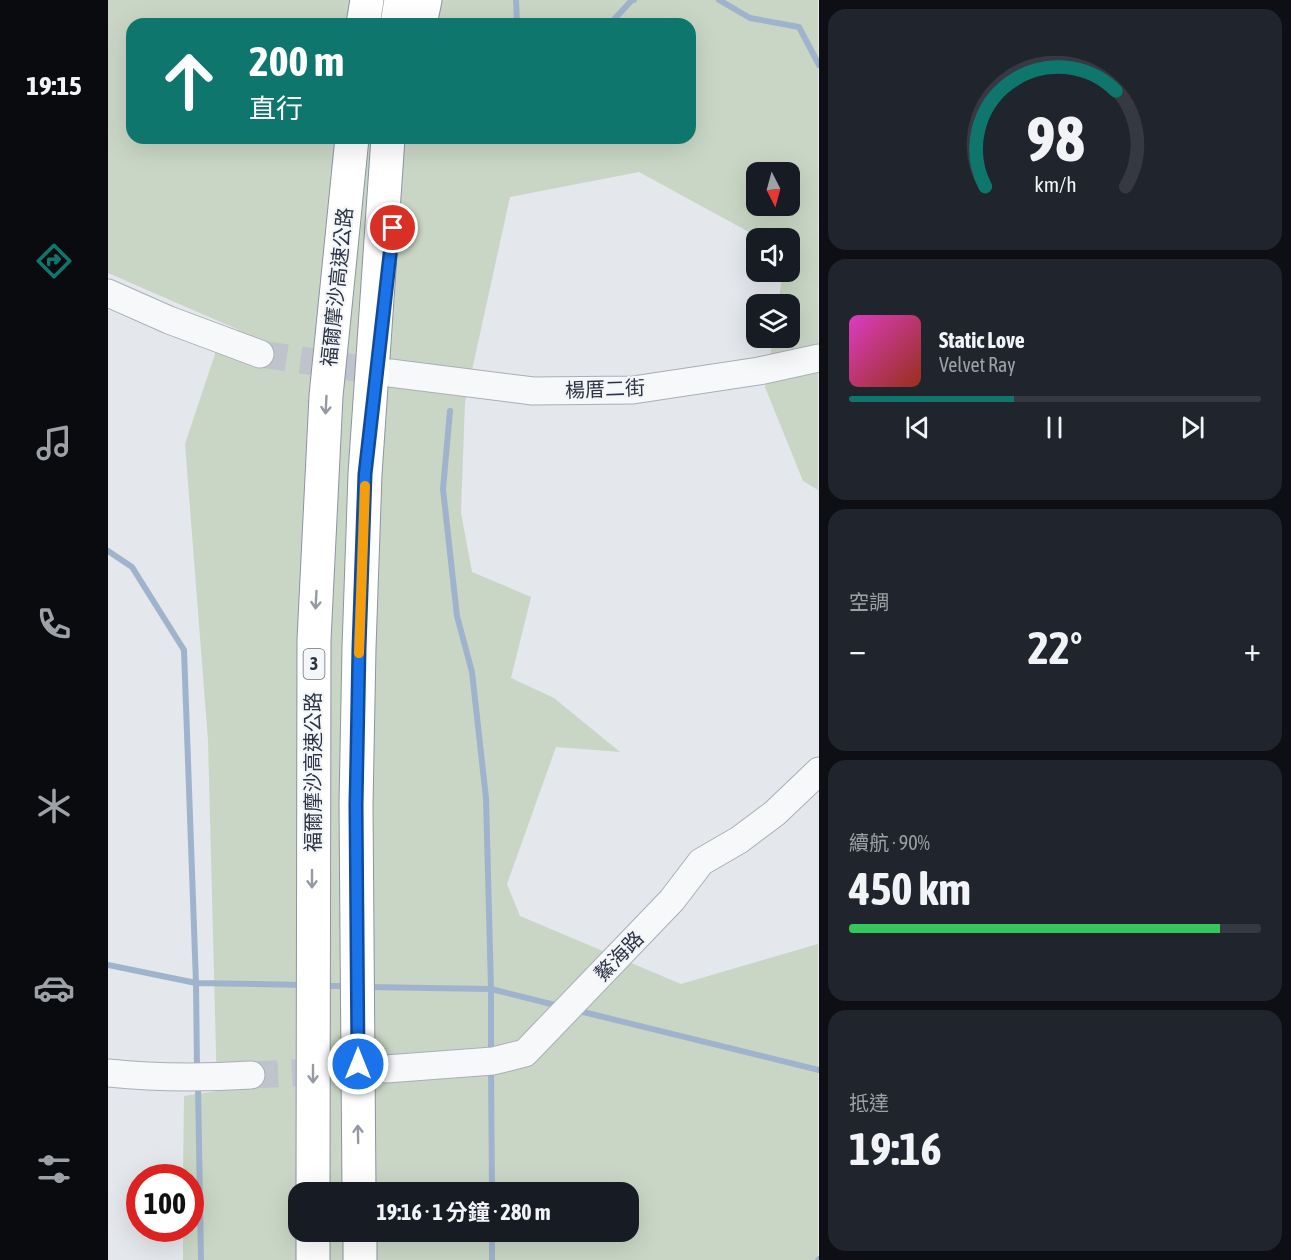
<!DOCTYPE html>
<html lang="zh-TW">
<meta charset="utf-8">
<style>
:root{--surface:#171b24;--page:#20242c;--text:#f1f3f6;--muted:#9ea1a6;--line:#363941;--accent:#0f766e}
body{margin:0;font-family:"Asap Condensed","Noto Sans TC",sans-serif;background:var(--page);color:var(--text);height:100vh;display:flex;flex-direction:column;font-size:22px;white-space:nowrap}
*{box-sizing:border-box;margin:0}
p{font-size:20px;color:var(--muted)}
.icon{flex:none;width:33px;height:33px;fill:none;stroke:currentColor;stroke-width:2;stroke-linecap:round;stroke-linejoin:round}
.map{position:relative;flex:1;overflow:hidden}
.drawer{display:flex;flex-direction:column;gap:9px;padding:9px;background:#0d0f14;width:472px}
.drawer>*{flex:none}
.banner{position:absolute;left:18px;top:18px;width:570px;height:126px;border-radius:18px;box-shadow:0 6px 24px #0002;background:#0f766e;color:#fff;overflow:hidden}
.needle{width:39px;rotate:174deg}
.tools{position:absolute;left:638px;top:162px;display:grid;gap:12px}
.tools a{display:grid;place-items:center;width:54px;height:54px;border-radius:12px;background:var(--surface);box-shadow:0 6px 24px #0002;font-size:30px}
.speed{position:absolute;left:18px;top:1164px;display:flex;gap:12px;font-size:30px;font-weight:700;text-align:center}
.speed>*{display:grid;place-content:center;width:78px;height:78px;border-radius:50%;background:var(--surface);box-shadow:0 6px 24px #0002;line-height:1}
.speed .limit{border:9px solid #d22;background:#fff;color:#111}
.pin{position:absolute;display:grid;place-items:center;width:51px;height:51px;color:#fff;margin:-26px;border:3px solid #fff;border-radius:50%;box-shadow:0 2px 6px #0007}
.me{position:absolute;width:66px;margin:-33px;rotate:0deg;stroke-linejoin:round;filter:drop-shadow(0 0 4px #0008)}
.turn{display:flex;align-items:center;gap:21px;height:126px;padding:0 24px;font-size:27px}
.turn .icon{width:78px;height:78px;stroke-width:2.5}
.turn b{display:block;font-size:42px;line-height:51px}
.big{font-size:45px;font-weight:700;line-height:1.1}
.drawer .widget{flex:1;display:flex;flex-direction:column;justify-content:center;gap:9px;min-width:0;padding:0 21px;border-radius:18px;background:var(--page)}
.drawer .dial{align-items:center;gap:0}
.dial svg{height:156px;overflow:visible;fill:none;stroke:var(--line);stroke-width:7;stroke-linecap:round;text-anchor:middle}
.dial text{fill:var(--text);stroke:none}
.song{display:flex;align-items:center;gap:18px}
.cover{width:72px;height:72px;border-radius:9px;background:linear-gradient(135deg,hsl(310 70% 55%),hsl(10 70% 35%))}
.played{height:6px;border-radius:3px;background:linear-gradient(90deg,var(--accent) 40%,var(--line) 40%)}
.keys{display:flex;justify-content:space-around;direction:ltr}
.heat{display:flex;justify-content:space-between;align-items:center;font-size:33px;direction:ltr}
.charge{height:9px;border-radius:4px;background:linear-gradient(90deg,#34c759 90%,var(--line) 0)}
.trip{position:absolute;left:180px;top:1182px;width:351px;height:60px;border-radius:18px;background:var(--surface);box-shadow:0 6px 24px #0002;font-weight:700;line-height:60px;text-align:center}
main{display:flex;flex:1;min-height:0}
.tabs{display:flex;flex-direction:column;width:108px;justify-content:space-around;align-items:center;background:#090b0e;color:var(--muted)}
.tabs .icon{width:42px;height:42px}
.tabs .selected{color:var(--accent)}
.tabs b{font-size:27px;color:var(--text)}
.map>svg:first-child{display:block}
</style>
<main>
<nav class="tabs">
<b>19:15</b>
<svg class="icon selected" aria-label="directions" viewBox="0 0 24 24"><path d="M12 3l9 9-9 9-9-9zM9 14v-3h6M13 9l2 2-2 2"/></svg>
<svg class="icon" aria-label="music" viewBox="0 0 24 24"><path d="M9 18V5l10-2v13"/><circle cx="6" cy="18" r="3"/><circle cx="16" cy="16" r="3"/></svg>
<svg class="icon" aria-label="phone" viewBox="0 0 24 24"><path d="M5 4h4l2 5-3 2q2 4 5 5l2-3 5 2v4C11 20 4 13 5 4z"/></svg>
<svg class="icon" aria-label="climate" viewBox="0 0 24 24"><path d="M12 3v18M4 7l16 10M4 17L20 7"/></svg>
<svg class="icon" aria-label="car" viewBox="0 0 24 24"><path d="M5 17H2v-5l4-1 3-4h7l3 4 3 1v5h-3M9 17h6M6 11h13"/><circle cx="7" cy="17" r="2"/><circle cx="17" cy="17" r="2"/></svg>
<svg class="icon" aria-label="filters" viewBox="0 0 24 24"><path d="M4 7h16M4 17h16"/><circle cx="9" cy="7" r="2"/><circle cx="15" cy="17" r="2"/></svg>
</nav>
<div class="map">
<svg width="711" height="1260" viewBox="0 0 711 1260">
<rect width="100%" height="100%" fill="#e4e7ec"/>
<path fill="#c9d6c5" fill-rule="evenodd" d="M 0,0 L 710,0 L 710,490 L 695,481 L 657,387 L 665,338 L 681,338 L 681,304 L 670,304 L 675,272 L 681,272 L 681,238 L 652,238 L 531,172 L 402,197 L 357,402 L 353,513 L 364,572 L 423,597 L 403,678 L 446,698 L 512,752 L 448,747 L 399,884 L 412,916 L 573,984 L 710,944 L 710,1260 L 75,1260 L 75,1229 L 82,1228 L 82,1178 L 75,1177 L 76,1096 L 109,1091 L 100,740 L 77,444 L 112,339 L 131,330 L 0,273 ZM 24,24 L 582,24 L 582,138 L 24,138 ZM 648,172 L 681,172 L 681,206 L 648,206 ZM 190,1192 L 520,1192 L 520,1232 L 190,1232 Z"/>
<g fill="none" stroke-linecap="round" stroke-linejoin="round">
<path stroke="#9fb4cc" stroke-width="6" d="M 408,0 L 409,24
M 611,0 L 642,18 L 691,27 L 711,65
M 502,24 L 523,1 L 526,0
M 342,411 L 335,489 L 349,616 L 364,672 L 378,798 L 383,989 L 383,1054
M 0,551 L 24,567 L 76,650 L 88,983 L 89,1071
M 0,965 L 88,983 L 196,985
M 215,986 L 241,986
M 260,987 L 383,989 L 451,1006
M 467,1010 L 711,1070
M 383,1068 L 384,1192
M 90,1085 L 93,1260
M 384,1232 L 384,1260
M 710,1260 L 711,1259"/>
<path stroke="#bfc3cb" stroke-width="27" stroke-dasharray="27 14" stroke-linecap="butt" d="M 152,354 L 282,373
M 143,1075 L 271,1069"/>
<g stroke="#a9aeb7" stroke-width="29">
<path id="minor" d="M 0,293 L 61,320 L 152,354
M 282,373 L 425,391 L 525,390 L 651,371 L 711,358
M 278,1069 L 385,1061 L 417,1053 L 564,900 L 593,862 L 631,840 L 667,813 L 711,771
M 0,1073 C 47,1078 96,1078 143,1075"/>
</g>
<g stroke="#8b94a3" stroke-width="35">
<path id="highway" d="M 255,24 L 259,0
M 289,24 L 293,0
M 312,24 L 317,0
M 205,1192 L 206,640 L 218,396 L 244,138
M 251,1192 L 248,805 L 251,648 L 257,474 L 280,138
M 205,1232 L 205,1260
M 252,1232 L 252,1260"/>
</g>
<use href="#minor" stroke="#f7f8fa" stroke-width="27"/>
<use href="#highway" stroke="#fff" stroke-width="33"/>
</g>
<defs><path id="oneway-shaft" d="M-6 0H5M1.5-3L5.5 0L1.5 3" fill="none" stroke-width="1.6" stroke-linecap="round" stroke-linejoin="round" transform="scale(1.5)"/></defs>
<g stroke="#959aa2">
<use href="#oneway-shaft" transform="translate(218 405) rotate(93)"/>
<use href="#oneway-shaft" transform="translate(208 600) rotate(93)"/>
<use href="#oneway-shaft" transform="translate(204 879) rotate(90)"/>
<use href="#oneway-shaft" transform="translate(205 1074) rotate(90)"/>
<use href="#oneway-shaft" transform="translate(250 1134) rotate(-91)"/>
</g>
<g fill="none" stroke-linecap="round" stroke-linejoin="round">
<g stroke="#114b97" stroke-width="15">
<path id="route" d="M 250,1064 L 248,805 L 251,648 L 257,474 L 285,228"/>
</g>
<use href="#route" stroke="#1a73e8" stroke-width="10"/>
<path stroke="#f59e0b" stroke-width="10" d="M 251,653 L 257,486"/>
</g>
<g text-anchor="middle" stroke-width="4.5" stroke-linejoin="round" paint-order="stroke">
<rect fill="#f4f6f9" stroke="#676e7b" stroke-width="1.5" x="195.5" y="649" width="21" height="30" rx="4.5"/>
<g font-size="18" font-weight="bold" fill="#2b3445">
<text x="206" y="670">3</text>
</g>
<g font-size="20" fill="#2b3445" stroke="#f4f6f9">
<text transform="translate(229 287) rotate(-84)" y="7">福爾摩沙高速公路</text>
<text transform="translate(497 389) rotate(-2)" y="7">楊厝二街</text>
<text transform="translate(205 772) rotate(-90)" y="7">福爾摩沙高速公路</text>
<text transform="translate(511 956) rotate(-46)" y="7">鰲海路</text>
</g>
</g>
</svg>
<div class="tools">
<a><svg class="needle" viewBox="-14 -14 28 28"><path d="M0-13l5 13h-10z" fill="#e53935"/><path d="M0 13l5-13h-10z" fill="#9ea1a6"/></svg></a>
<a><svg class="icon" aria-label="sound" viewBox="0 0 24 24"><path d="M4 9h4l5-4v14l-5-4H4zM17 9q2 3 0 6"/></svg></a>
<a><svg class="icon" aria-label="layers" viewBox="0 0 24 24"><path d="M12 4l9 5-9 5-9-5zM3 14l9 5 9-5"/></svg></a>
</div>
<div class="speed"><div class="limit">100</div></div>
<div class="pin" style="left:285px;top:228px;background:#d93025"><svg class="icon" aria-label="arrive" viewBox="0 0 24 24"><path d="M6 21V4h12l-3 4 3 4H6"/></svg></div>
<svg class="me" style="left:250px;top:1064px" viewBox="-20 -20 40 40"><circle r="17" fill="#1a73e8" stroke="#fff" stroke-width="3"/><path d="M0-11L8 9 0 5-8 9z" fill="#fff"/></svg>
<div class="trip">19:16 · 1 分鐘 · 280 m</div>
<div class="banner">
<div class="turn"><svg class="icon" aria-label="ahead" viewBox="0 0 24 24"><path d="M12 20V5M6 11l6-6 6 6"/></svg><div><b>200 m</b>直行</div></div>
</div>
</div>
<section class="drawer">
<div class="widget dial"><svg viewBox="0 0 100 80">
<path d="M14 69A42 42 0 1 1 86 69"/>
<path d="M14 69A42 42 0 0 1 81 20" stroke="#0f766e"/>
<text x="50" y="56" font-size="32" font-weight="700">98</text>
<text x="50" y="72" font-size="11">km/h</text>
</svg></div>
<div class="widget">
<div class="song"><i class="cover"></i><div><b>Static Love</b><p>Velvet Ray</p></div></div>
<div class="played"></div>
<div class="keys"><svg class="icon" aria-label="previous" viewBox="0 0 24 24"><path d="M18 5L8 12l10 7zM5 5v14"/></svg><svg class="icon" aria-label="pause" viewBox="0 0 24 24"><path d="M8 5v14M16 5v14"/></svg><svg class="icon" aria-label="next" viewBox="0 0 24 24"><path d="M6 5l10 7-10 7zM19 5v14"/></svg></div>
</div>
<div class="widget"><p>空調</p>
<div class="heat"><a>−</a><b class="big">22°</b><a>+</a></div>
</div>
<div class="widget"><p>續航 · 90%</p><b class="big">450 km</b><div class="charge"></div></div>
<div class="widget"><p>抵達</p><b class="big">19:16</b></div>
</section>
</main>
